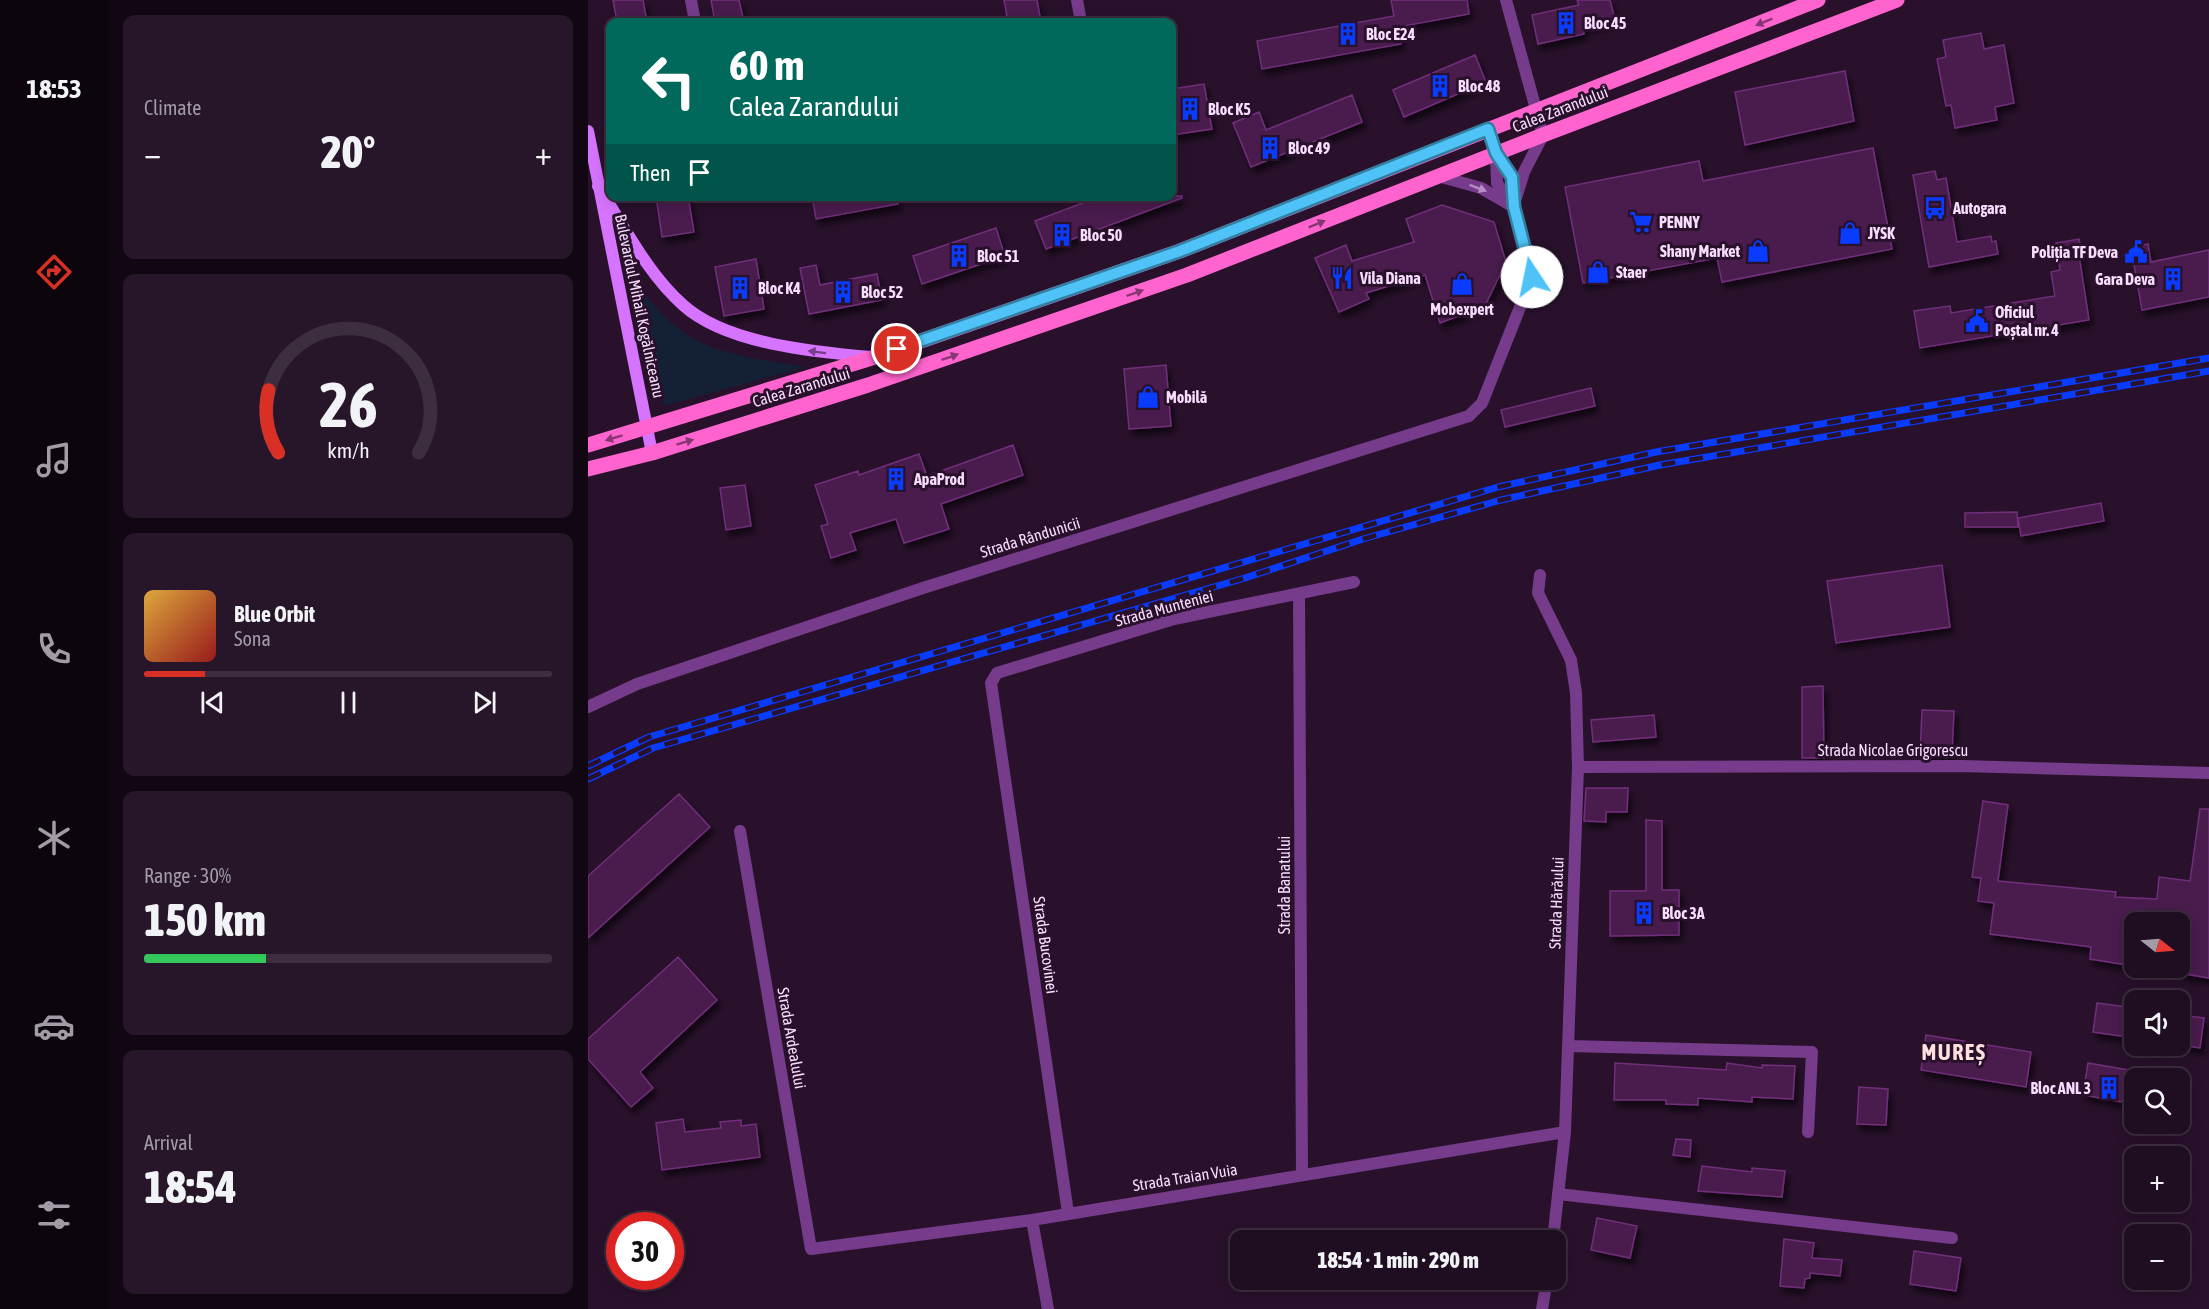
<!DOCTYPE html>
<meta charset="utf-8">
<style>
:root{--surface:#1f0d21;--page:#27162a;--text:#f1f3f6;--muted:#a19ca5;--line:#3c2d3f;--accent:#d93025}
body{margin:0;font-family:"Asap Condensed",sans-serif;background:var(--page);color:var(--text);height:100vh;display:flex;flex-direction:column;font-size:22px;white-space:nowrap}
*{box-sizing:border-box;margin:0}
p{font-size:20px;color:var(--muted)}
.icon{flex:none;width:33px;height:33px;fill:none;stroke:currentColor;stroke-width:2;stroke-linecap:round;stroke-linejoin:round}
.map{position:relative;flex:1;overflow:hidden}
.panel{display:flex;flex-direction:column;gap:15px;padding:15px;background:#110712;width:480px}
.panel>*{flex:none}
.hud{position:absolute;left:18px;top:18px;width:570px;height:183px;border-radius:12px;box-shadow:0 3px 15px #0003,0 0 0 2px var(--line);background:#00695c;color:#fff;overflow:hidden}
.needle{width:39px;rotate:107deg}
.fabs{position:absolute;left:1536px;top:912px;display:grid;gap:12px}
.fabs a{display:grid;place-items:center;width:66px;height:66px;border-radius:12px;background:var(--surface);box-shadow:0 3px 15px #0003,0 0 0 2px var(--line);font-size:30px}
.speed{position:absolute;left:18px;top:1212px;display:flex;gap:12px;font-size:30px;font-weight:700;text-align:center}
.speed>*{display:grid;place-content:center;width:78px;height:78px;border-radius:50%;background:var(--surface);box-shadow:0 3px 15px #0003,0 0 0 2px var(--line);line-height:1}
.speed .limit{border:9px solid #d22;background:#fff;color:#111}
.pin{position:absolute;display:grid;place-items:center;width:51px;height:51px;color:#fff;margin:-26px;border:3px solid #fff;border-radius:50%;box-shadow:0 2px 6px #0007}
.me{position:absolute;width:66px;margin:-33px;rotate:349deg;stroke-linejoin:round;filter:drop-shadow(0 0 4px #0008)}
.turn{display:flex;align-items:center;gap:21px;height:126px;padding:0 24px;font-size:27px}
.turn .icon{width:78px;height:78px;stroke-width:2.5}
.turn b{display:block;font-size:42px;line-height:51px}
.then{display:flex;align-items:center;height:57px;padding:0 24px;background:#0003;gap:12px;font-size:22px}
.big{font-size:45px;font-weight:800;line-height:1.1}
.panel .card{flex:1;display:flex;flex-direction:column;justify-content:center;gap:9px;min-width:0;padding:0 21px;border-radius:12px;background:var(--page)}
.panel .dial{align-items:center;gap:0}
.dial svg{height:156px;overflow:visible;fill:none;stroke:var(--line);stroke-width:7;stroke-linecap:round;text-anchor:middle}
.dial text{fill:var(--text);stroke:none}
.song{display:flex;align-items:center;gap:18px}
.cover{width:72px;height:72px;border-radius:9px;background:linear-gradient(135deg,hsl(40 70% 55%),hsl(0 70% 35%))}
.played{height:6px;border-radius:3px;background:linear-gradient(90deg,var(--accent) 15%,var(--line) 15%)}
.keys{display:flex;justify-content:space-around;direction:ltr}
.heat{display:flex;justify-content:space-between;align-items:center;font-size:33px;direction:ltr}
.charge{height:9px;border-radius:4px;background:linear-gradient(90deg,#34c759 30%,var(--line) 0)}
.trip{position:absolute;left:642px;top:1230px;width:336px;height:60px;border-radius:12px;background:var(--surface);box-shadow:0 3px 15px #0003,0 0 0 2px var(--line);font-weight:800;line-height:60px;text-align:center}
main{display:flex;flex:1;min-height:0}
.dock{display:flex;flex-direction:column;width:108px;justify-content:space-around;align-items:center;background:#0c050d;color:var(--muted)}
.dock .icon{width:42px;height:42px}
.dock .selected{color:var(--accent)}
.dock b{font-size:27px;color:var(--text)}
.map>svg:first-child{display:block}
</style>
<main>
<nav class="dock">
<b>18:53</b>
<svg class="icon selected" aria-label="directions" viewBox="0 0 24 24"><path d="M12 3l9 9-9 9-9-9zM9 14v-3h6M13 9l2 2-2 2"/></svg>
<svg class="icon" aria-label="music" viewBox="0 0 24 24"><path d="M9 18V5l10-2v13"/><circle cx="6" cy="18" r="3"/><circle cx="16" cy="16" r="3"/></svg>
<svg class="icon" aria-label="phone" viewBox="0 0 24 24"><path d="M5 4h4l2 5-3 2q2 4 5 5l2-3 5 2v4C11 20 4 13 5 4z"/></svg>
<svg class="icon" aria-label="climate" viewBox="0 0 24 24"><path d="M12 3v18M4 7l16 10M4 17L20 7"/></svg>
<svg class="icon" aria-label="car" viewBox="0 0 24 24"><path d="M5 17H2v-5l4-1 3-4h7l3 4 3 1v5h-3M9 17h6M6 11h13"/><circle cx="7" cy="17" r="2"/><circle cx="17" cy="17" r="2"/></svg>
<svg class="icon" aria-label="filters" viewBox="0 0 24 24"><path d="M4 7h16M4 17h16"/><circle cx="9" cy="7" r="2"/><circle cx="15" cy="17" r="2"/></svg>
</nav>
<section class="panel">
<div class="card"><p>Climate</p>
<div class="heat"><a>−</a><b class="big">20°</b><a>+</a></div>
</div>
<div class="card dial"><svg viewBox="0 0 100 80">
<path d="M14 69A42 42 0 1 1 86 69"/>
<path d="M14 69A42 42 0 0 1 9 37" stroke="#d93025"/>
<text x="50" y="56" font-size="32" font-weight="700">26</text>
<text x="50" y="72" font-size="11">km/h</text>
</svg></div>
<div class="card">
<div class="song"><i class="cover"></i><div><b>Blue Orbit</b><p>Sona</p></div></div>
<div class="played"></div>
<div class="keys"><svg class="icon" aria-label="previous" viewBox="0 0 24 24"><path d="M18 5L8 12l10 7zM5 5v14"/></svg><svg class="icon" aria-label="pause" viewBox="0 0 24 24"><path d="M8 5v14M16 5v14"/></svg><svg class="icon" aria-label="next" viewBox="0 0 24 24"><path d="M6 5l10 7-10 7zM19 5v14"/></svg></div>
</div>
<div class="card"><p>Range · 30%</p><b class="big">150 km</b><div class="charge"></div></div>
<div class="card"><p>Arrival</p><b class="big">18:54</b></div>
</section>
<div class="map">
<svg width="1621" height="1309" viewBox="0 0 1621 1309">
<defs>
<filter id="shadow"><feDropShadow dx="3.5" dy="6" stdDeviation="3" flood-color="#0009"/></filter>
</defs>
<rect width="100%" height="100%" fill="#29112c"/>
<path fill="#142036" d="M 40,273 C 57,295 77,321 101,336 C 134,356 180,361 218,367 L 76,406 Z"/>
<path fill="#481d4d" stroke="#712f7a" stroke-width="1.5" filter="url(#shadow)" d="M 25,0 L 55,0 L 59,22 L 29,22 Z
M 123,0 L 151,0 L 156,22 L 127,22 Z
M 416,0 L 449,0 L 453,22 L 420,22 Z
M 803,0 L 879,0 L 881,14 L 810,27 L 813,44 L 674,69 L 669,41 L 806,16 Z
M 989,0 L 1022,0 L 1027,20 L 995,27 L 996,34 L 950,44 L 944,15 L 991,5 Z
M 1393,33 L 1396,49 L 1416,45 L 1426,103 L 1407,107 L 1409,120 L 1367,128 L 1363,105 L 1358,106 L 1349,59 L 1358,57 L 1355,40 Z
M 887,55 L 898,82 L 816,117 L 805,90 Z
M 1257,71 L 1266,121 L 1157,145 L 1147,92 Z
M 616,84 L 624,129 L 584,135 L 584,89 Z
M 764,95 L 774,122 L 663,167 L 645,123 L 671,112 L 678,130 Z
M 1285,148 L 1304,249 L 1134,282 L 1129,258 L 995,283 L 977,187 L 1111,161 L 1115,181 Z
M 1347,171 L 1349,180 L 1358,178 L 1369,242 L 1403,236 L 1404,242 L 1408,241 L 1410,254 L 1341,267 L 1325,175 Z
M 68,196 L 100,196 L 106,232 L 74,237 Z
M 224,196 L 309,196 L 310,204 L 228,219 Z
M 513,196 L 594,196 L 594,198 L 458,249 L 447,221 Z
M 854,205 L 906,222 L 918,262 L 897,306 L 852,323 L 837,275 L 778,293 L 781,299 L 751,312 L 727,258 L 758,245 L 764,261 L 826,242 L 818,219 Z
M 408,228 L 417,256 L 334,284 L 325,256 Z
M 1491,239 L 1494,254 L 1491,255 L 1501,320 L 1332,348 L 1326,311 L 1362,306 L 1363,313 L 1467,296 L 1463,272 L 1472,270 L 1468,243 Z
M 1560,244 L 1563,262 L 1621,250 L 1621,297 L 1554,310 L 1543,248 Z
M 168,259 L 176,309 L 136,316 L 127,267 Z
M 228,265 L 232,285 L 289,274 L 294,300 L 221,314 L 212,268 Z
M 578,365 L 583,426 L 541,429 L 536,369 Z
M 1003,388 L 1007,406 L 917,427 L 913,410 Z
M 425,445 L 435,475 L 353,504 L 361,529 L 316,543 L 308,519 L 262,533 L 268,550 L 243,558 L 233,526 L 240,524 L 227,485 L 270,471 L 271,475 L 331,454 L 339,476 Z
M 157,485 L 163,526 L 138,530 L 132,488 Z
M 1513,503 L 1516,521 L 1433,536 L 1430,518 Z
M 1429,512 L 1430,527 L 1377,527 L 1377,513 Z
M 1354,565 L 1362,627 L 1248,643 L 1239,581 Z
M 1235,686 L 1236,758 L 1214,758 L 1214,687 Z
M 1334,710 L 1366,711 L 1364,756 L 1332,755 Z
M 1066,715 L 1068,737 L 1005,742 L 1003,720 Z
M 998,788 L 1040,788 L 1039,812 L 1018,812 L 1018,822 L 996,821 Z
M 91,794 L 122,827 L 0,938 L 0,876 Z
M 1395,801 L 1420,805 L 1410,881 L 1528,892 L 1527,897 L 1569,899 L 1571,877 L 1602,881 L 1612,809 L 1621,809 L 1621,978 L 1592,973 L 1592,922 L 1546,922 L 1546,966 L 1502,959 L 1503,947 L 1402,934 L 1406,903 L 1390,901 L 1393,878 L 1384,877 Z
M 1058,820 L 1074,821 L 1074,890 L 1091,890 L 1091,935 L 1022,936 L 1022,891 L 1058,891 Z
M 90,957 L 129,1000 L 52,1072 L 65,1088 L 43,1107 L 0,1059 L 0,1039 Z
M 1509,1003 L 1546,1008 L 1546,1038 L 1505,1032 Z
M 1592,1015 L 1616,1018 L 1612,1048 L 1592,1045 Z
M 1338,1035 L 1443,1052 L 1438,1087 L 1333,1070 Z
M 1027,1063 L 1138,1070 L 1139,1063 L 1174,1068 L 1174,1065 L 1207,1066 L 1205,1099 L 1164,1097 L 1164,1102 L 1110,1098 L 1110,1105 L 1078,1104 L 1078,1100 L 1026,1100 Z
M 1500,1063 L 1546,1071 L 1546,1104 L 1495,1095 Z
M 1271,1087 L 1300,1089 L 1298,1125 L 1269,1124 Z
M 95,1119 L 97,1132 L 133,1128 L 132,1122 L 153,1120 L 153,1126 L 168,1124 L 172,1157 L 74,1170 L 68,1123 Z
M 1088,1139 L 1103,1140 L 1102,1157 L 1085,1155 Z
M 1114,1166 L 1164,1172 L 1164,1168 L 1197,1171 L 1194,1197 L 1110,1191 Z
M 1009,1218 L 1049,1226 L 1042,1258 L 1003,1250 Z
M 1196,1239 L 1226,1243 L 1224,1258 L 1254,1260 L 1252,1276 L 1222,1273 L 1222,1278 L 1217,1279 L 1216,1288 L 1192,1286 Z
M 1326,1251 L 1373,1258 L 1368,1291 L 1322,1284 Z"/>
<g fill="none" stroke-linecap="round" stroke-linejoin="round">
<path stroke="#763c8b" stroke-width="12" d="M 103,0 L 107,22
M 489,0 L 493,22
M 918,0 L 955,135 L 936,172 L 928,198
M 908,154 L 909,183 L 923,204
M 850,176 L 893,188 L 926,207
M 952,575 L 950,593 L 983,660 L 988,693 L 990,767 L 977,1132 L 965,1240
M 711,594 L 714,1175
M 0,707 L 49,684 L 335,588 L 881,416 L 894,403 L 944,277 L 926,207 L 924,177 L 908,153 L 900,129
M 990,767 L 1373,766 L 1621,773
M 152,831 L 223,1249 L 444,1220 L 977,1132
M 980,1046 L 1224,1052 L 1220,1132
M 970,1194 L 1364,1238
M 480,1213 L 403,683 L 409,673 L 586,619 L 766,582
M 444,1220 L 460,1309
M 954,1309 L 959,1280"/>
<path stroke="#d774ff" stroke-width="12" d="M 0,131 L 64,453
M 10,186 C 36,226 59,273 95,305 C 138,344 227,352 283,357"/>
<path stroke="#ff64ce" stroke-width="15" d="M 0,445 L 287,357 L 592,251 L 1230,0
M 0,469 L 64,453 L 280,385 L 599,275 L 955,135 L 1309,0"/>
<g stroke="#093cff" stroke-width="7">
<path id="rail" d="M 0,766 L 61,737 L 910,487 L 1068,452 L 1621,358
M 0,779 L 65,748 L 657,578 L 775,539 L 913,500 L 1072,465 L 1621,371"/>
</g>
<use href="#rail" stroke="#29112c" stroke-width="4.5" stroke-dasharray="14" stroke-linecap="butt"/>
</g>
<defs><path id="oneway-solid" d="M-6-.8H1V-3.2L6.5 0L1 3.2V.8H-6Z" transform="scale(1.5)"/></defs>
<g fill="#893675">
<use href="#oneway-solid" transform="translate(1176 22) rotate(158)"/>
<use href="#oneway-solid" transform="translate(729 224) rotate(-22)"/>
<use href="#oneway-solid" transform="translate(547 293) rotate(-19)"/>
<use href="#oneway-solid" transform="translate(362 357) rotate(-19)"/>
<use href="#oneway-solid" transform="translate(26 438) rotate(163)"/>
<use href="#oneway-solid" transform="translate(97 442) rotate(-17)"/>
</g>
<use fill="#b78cc5" href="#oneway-solid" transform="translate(890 188) rotate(21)"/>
<use fill="#773e8b" href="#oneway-solid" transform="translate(229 352) rotate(-173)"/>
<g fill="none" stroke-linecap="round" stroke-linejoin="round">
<g stroke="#337fa1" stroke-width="15">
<path id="route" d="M 309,349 L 592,251 L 900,129 L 908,153 L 924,177 L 926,207 L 944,277"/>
</g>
<use href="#route" stroke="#4fc3f7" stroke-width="10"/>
</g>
<defs>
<g id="building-bare" transform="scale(1.8)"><path d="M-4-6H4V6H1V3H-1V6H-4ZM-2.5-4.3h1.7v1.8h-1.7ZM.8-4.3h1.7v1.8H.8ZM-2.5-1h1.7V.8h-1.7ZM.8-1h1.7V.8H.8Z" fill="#093cff" stroke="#29112c" stroke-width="2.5" paint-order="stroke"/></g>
<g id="bus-bare" transform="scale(1.8)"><path d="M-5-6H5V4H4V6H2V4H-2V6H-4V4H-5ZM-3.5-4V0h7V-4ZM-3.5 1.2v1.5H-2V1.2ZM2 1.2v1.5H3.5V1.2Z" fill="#093cff" stroke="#29112c" stroke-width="2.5" paint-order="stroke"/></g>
<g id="supermarket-bare" transform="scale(1.8)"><path d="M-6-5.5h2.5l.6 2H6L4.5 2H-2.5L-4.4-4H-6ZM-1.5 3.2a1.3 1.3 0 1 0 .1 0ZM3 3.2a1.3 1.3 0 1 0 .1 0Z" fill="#093cff" stroke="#29112c" stroke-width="2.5" paint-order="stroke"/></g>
<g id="shop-bare" transform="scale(1.8)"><path d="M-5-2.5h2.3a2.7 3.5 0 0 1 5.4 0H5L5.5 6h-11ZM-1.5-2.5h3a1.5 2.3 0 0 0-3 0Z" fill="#093cff" stroke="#29112c" stroke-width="2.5" paint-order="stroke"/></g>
<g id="civic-bare" transform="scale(1.8)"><path d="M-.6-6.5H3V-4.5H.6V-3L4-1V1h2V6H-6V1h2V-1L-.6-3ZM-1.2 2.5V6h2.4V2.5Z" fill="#093cff" stroke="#29112c" stroke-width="2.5" paint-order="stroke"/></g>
<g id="restaurant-bare" transform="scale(1.8)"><path d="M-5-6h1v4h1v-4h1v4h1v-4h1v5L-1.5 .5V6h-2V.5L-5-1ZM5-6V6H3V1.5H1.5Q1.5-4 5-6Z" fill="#093cff" stroke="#29112c" stroke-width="2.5" paint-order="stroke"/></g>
</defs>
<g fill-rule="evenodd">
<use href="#building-bare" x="978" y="23"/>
<use href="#building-bare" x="760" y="34"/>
<use href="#building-bare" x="852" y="86"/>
<use href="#building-bare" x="602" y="109"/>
<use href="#building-bare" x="682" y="148"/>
<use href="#bus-bare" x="1347" y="208"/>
<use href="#supermarket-bare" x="1053" y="222"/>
<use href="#shop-bare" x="1262" y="233"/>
<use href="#building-bare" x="474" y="235"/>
<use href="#shop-bare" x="1170" y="251"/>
<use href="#civic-bare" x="1548" y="252"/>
<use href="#building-bare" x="371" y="256"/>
<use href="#shop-bare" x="1010" y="272"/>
<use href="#restaurant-bare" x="754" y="278"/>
<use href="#building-bare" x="1585" y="279"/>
<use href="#shop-bare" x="874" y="284"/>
<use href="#building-bare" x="152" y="288"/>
<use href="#building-bare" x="255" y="292"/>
<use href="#civic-bare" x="1389" y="321"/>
<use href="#shop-bare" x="560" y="397"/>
<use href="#building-bare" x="308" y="479"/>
<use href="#building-bare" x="1056" y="913"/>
<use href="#building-bare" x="1521" y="1088"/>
</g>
<g text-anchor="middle" stroke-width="6" stroke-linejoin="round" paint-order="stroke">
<g font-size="16" font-weight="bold" fill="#f8ddff" stroke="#29112c" text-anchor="start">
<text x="996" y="29">Bloc 45</text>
<text x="778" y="40">Bloc E24</text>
<text x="870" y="92">Bloc 48</text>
<text x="620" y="115">Bloc K5</text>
<text x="700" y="154">Bloc 49</text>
<text x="1365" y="214">Autogara</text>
<text x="1071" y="228">PENNY</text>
<text x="1280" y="239">JYSK</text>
<text x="492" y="241">Bloc 50</text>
<text x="1152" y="257" text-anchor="end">Shany Market</text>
<text x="1530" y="258" text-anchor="end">Poliția TF Deva</text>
<text x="389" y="262">Bloc 51</text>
<text x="1028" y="278">Staer</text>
<text x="772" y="284">Vila Diana</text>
<text x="1567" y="285" text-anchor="end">Gara Deva</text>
<text x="170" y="294">Bloc K4</text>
<text x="273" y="298">Bloc 52</text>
<text x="874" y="315" text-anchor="middle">Mobexpert</text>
<text x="1407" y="318">Oficiul<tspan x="1407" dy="18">Poștal nr. 4</tspan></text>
<text x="578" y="403">Mobilă</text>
<text x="326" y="485">ApaProd</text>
<text x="1074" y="919">Bloc 3A</text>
<text x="1503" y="1094" text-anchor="end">Bloc ANL 3</text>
</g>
<g font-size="16" fill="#f8ddff" stroke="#29112c">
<text transform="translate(972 109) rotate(-21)" y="6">Calea Zarandului</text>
<text transform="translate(52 306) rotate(78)" y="6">Bulevardul Mihail Kogălniceanu</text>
<text transform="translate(213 387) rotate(-17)" y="6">Calea Zarandului</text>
<text transform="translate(442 537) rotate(-17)" y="6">Strada Rândunicii</text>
<text transform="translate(576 608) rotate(-15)" y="6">Strada Munteniei</text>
<text x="1305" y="756">Strada Nicolae Grigorescu</text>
<text transform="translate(696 885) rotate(-90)" y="6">Strada Banatului</text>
<text transform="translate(968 903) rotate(-88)" y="6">Strada Hărăului</text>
<text transform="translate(458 945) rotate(82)" y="6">Strada Bucovinei</text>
<text transform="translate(204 1038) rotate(80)" y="6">Strada Ardealului</text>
<text transform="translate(597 1177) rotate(-9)" y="6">Strada Traian Vuia</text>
</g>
<g font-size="22" font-weight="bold" letter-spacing="1.5" fill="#ffe0df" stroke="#29112c">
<text x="1366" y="1060">MUREȘ</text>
</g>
</g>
</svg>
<div class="fabs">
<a><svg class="needle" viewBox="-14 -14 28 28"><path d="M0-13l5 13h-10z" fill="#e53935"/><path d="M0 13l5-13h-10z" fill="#a19ca5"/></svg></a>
<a><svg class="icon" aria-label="sound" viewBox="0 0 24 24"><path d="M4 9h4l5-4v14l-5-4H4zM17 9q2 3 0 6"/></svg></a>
<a><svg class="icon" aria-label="search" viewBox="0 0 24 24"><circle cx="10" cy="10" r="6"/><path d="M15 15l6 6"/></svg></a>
<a>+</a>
<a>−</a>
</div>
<div class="speed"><div class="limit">30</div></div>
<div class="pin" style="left:309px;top:349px;background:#d93025"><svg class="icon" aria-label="arrive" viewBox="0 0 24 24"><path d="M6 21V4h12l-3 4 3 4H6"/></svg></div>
<svg class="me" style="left:944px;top:277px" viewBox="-20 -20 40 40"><circle r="19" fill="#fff"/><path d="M0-13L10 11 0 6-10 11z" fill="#4fc3f7"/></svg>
<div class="trip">18:54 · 1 min · 290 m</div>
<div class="hud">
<div class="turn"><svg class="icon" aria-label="left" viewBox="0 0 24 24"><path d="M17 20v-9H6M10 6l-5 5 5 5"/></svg><div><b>60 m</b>Calea Zarandului</div></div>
<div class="then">Then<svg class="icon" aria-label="arrive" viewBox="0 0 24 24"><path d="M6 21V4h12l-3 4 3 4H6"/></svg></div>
</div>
</div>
</main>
